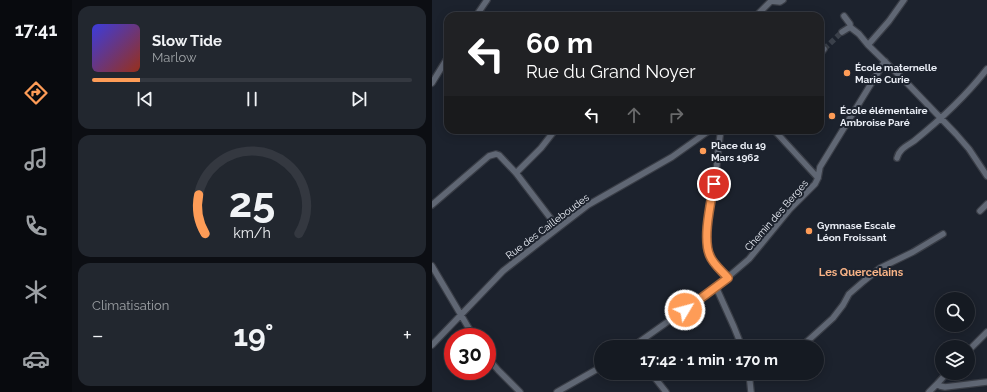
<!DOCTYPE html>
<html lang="fr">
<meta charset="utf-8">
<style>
:root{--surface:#151a22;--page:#22272f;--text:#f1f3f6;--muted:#9da1a5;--line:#343840;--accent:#fe9c57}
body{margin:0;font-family:Raleway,sans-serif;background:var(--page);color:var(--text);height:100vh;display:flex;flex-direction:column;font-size:15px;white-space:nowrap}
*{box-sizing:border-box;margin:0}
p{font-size:13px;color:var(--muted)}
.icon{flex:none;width:22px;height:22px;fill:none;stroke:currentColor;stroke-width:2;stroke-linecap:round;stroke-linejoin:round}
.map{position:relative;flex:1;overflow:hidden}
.drawer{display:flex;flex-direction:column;gap:6px;padding:6px;background:#0c0e13;width:360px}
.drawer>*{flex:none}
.hud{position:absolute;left:12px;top:12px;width:380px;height:122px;border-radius:12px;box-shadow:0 2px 10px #0003,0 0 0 1px var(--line);background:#202124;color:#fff;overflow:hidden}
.buttons{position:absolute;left:503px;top:292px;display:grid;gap:8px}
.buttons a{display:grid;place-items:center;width:40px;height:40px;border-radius:50%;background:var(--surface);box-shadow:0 2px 10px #0003,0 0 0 1px var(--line);font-size:20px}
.speed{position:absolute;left:12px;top:328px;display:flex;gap:8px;font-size:20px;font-weight:700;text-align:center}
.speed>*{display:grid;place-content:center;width:52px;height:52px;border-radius:50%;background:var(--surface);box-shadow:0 2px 10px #0003,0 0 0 1px var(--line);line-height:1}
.speed .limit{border:6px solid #d22;background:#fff;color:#111}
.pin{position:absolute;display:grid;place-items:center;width:34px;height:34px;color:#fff;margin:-17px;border:2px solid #fff;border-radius:50%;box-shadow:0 1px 4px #0007}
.me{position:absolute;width:44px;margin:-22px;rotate:53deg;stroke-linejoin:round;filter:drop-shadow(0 0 3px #0008)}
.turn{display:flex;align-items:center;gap:14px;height:84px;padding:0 16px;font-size:18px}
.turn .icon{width:52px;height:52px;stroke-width:2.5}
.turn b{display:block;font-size:28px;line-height:34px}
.lanes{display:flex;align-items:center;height:38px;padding:0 16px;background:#0003;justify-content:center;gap:20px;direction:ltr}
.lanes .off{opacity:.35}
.big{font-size:30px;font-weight:700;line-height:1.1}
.drawer .card{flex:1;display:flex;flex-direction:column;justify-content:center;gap:6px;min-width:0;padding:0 14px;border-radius:12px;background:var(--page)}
.drawer .dial{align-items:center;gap:0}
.dial svg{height:104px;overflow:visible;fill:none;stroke:var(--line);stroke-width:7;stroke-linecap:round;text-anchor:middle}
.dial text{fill:var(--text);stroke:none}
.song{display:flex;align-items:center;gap:12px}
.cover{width:48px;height:48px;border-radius:6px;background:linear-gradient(135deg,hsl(240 70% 55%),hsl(10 70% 35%))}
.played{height:4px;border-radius:2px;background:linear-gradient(90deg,var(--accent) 15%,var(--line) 15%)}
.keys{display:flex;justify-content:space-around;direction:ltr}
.heat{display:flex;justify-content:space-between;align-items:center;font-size:22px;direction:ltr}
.trip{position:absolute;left:162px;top:340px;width:230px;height:40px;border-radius:20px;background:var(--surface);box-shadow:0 2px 10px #0003,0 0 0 1px var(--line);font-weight:700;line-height:40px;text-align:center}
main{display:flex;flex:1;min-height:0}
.dock{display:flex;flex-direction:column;width:72px;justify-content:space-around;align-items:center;background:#080a0e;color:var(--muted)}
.dock .icon{width:28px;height:28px}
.dock .current{color:var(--accent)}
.dock b{font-size:18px;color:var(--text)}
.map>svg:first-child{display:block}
</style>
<main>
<nav class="dock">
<b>17:41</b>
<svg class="icon current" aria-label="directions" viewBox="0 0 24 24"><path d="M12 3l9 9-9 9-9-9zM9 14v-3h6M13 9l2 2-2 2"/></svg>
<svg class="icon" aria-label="music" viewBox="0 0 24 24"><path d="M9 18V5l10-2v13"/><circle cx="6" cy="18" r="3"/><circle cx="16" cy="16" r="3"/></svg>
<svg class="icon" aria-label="phone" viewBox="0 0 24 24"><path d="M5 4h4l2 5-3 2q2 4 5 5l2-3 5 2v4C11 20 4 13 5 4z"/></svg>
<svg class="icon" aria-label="climate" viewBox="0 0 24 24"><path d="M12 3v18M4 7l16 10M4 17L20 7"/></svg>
<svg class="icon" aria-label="car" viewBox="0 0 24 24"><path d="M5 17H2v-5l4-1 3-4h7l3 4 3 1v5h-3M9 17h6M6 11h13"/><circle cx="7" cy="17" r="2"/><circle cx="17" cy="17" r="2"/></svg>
</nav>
<section class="drawer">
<div class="card">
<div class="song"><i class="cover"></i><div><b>Slow Tide</b><p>Marlow</p></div></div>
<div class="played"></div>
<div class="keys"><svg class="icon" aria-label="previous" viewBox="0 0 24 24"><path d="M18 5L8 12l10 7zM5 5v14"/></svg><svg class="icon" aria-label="pause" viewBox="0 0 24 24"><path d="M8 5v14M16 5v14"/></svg><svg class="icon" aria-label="next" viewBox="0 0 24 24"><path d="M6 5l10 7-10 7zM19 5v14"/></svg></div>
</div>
<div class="card dial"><svg viewBox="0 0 100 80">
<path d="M14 69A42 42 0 1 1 86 69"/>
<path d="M14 69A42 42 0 0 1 9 39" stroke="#fe9c57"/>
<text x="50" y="56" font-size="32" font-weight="700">25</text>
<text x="50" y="72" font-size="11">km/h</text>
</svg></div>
<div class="card"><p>Climatisation</p>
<div class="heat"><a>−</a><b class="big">19°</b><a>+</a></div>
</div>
</section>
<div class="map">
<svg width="555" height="392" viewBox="0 0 555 392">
<rect width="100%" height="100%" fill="#1c222d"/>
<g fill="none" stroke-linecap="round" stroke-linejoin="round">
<path stroke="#3b414b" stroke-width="5.5" stroke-dasharray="5.5 3" stroke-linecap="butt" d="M 392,49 L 410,32"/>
<g stroke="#393d46" stroke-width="8">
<path id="minor" d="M 339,1 L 348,2 L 351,0
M 44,16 L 55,0
M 324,16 L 339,1
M 412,16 L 418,24 L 418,27 L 427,34 L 436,45 L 473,81 L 524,134 L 537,149 L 555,176
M 410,32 L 418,27
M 436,45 L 457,21 L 472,0
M 388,54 L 392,49
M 0,83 L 16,57
M 289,130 C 286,147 285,165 283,183 C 279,204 270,232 277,254 C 280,263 290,271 296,278
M 342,130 L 386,178
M 465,158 C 467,149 475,146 482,141 C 508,120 534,96 555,69
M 84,173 L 126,228
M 0,205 L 57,156 L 64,154 L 67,155 L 84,173 L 109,148 L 123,130
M 548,211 L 555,204
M 0,266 L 42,337
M 284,287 L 302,327 L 310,347
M 0,345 L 71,271 L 126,228 L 156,205 L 240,157 L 278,130
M 200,347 L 282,289 L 317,259 L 358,209 L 383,184 L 386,178 L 388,167 L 453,61
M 369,347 L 401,318 L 411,305 L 417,294 L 432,281 L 448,268 L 481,252 L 511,234
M 536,351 L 555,332
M 55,357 L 66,370 L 88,392
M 219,373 L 234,392
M 317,373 L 319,392
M 505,384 L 508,386 L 513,387 L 555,382
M 125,392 L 169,367
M 497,392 L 505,384 L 515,373"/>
</g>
<use href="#minor" stroke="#606774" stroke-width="5.5"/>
</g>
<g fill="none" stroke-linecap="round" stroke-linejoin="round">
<g stroke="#a56539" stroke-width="10">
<path id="route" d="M 253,310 L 296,278 C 290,271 281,264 278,256 C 270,239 279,202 282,184"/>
</g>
<use href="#route" stroke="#fe9c57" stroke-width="7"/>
</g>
<g fill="#fe9c57" stroke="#1c222d" stroke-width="1.5">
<circle cx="415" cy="73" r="4"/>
<circle cx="400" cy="116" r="4"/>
<circle cx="271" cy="151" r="4"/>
<circle cx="377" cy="231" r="4"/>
</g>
<g text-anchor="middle" stroke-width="4" stroke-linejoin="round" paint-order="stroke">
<g font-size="10" font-weight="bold" fill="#eaeef6" stroke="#1c222d" text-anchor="start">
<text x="423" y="71">École maternelle<tspan x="423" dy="12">Marie Curie</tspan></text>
<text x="408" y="114">École élémentaire<tspan x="408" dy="12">Ambroise Paré</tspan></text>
<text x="279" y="149">Place du 19<tspan x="279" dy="12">Mars 1962</tspan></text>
<text x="385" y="229">Gymnase Escale<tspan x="385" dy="12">Léon Froissant</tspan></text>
</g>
<g font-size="10" fill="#eaeef6" stroke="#1c222d">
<text transform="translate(344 215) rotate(-49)" y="4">Chemin des Berges</text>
<text transform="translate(115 226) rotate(-37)" y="4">Rue des Cailleboudes</text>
</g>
<g font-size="11" font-weight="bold" fill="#f8b386" stroke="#1c222d">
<text x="429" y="276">Les Quercelains</text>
</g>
</g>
</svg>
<div class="buttons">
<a><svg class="icon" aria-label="search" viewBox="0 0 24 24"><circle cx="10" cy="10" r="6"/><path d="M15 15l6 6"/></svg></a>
<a><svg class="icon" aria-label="layers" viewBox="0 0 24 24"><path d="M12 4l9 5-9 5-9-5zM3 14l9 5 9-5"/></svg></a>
</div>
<div class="speed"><div class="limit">30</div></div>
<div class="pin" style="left:282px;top:184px;background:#d93025"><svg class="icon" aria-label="arrive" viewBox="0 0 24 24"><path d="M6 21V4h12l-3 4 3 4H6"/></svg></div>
<svg class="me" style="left:253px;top:310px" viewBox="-20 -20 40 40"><circle r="17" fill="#fe9c57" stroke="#fff" stroke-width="3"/><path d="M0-11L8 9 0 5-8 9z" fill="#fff"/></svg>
<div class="trip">17:42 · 1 min · 170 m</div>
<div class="hud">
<div class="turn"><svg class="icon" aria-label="left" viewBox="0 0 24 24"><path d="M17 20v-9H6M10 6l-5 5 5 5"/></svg><div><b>60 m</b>Rue du Grand Noyer</div></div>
<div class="lanes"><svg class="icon" aria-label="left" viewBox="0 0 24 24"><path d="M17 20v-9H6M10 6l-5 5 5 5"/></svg><svg class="icon off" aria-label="ahead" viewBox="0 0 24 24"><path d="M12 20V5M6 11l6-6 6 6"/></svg><svg class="icon off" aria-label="right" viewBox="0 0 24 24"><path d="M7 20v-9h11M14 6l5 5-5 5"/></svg></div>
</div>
</div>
</main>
